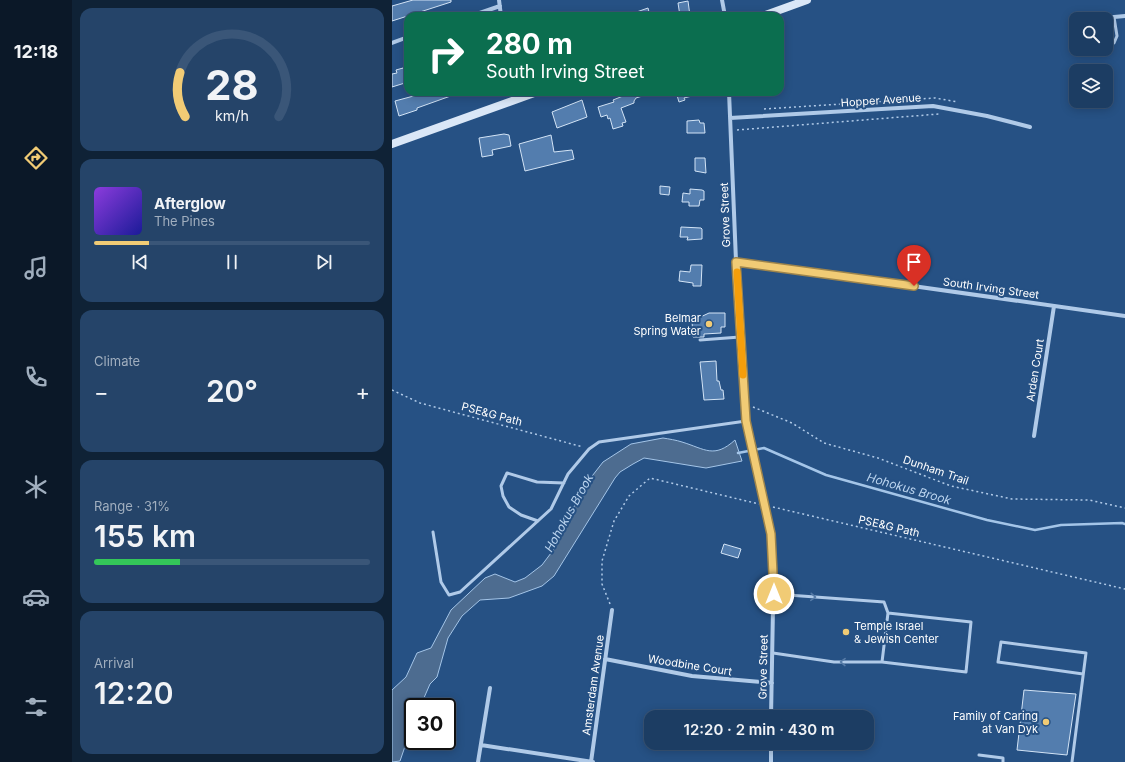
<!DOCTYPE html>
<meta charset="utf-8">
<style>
:root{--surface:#1c3d63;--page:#254469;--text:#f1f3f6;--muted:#a0aebe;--line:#3a5678;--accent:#f1cb75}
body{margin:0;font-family:Inter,sans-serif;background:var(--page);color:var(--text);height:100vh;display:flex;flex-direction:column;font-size:15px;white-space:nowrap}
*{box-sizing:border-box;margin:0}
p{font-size:13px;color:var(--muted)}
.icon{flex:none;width:22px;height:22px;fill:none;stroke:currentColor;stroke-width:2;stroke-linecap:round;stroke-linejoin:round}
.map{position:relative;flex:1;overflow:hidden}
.panel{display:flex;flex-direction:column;gap:8px;padding:8px;background:#0f2236;width:320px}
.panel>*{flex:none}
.banner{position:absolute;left:12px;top:12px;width:380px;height:84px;border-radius:12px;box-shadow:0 2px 10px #0003,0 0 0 1px var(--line);background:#0b6e4f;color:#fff;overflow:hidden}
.fabs{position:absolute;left:677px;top:12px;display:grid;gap:8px}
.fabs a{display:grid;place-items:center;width:44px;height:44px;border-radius:8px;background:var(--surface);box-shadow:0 2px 10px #0003,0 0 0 1px var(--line);font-size:20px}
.speed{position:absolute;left:12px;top:698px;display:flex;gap:8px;font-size:20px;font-weight:700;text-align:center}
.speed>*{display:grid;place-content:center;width:52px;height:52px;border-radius:50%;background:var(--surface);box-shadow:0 2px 10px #0003,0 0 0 1px var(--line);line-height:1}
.speed .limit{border:2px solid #111;border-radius:6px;background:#fff;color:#111}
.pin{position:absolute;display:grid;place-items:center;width:34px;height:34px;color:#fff;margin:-41px -17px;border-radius:50% 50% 50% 0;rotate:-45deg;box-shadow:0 0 4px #0007}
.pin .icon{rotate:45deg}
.me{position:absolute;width:44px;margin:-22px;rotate:0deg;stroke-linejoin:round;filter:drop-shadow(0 0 3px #0008)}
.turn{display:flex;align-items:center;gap:14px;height:84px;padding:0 16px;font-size:18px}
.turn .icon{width:52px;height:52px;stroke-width:2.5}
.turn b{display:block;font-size:28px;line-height:34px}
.big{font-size:30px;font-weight:600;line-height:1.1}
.panel .card{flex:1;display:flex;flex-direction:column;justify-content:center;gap:6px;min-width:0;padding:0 14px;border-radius:12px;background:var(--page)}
.panel .dial{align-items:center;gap:0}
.dial svg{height:104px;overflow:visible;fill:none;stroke:var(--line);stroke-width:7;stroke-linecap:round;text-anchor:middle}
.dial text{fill:var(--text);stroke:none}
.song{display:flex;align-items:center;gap:12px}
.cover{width:48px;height:48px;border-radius:6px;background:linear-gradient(135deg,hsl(270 70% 55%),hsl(240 70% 35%))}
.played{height:4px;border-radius:2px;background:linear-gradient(90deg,var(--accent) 20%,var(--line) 20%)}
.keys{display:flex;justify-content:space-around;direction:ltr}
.heat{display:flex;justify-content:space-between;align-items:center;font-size:22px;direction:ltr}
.charge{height:6px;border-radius:3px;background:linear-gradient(90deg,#34c759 31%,var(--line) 0)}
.trip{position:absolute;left:252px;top:710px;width:230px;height:40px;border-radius:12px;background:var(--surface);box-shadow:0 2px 10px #0003,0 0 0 1px var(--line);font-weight:600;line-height:40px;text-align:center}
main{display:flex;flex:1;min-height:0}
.tab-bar{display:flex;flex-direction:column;width:72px;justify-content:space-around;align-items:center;background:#0b1828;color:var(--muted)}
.tab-bar .icon{width:28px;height:28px}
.tab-bar .current{color:var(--accent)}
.tab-bar b{font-size:18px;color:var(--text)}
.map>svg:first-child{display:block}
</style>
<main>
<nav class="tab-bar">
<b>12:18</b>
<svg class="icon current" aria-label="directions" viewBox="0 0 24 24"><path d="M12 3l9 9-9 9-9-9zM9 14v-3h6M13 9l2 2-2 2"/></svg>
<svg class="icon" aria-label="music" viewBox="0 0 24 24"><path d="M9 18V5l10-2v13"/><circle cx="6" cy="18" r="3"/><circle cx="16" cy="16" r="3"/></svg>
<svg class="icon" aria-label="phone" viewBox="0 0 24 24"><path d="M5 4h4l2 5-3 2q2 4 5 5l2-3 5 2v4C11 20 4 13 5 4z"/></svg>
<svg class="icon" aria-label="climate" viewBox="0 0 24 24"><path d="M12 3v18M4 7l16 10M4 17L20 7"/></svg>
<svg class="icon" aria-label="car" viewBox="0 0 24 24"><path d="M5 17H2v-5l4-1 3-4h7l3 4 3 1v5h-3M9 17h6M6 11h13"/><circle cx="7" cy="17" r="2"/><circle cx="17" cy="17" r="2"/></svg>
<svg class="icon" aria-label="filters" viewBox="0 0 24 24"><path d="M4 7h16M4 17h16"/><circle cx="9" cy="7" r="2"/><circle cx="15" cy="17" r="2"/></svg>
</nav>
<section class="panel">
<div class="card dial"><svg viewBox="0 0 100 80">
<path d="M14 69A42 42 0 1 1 86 69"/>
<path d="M14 69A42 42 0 0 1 10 35" stroke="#f1cb75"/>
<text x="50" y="56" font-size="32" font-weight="700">28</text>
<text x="50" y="72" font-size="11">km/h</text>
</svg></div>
<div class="card">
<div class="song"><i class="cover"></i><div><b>Afterglow</b><p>The Pines</p></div></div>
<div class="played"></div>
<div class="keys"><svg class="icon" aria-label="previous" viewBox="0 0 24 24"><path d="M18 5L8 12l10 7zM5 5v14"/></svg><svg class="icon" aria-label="pause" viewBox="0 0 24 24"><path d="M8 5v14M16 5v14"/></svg><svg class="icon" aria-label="next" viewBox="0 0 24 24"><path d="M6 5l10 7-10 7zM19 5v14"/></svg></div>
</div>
<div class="card"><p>Climate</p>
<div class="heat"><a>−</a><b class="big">20°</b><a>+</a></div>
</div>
<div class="card"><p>Range · 31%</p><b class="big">155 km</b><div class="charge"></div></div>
<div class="card"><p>Arrival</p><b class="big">12:20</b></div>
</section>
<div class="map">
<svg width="733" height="762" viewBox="0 0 733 762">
<rect width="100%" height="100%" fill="#265184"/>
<path fill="#4d6c90" stroke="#a4c5e8" d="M 271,438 C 277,439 284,440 290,442 C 313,449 322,459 343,440 L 350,461 L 314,468 L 252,458 L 241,464 L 228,472 L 223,478 L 162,576 L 150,586 L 117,598 L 88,600 L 70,616 L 56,638 L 45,677 L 38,684 L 28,707 L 21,707 L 21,723 L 8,761 L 0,762 L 0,690 L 14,677 L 25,653 L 39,648 L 59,610 L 93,578 L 103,574 L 123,582 L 133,578 L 150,565 L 162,549 L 169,537 L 174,521 L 197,480 L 211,462 L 239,444 Z"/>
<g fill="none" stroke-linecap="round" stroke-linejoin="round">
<path stroke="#a4c5e8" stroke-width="2.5" d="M 346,453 L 372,448 L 434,475 L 595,520 L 643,530 L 669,525 L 730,523 L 733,524"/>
</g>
<path fill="#537dae" stroke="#d3e4f6" d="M 21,0 L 59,0 L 59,2 L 0,21 L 0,6 Z
M 296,1 L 298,16 L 288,16 L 286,3 Z
M 256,8 L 258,16 L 236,16 L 236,15 Z
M 11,68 L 16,82 L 0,87 L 0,74 L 5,73 L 4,70 Z
M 28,92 L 67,92 L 67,93 L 25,108 L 25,110 L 7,116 L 3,101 L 29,94 Z
M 230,92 L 260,93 L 244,98 L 242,101 L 242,103 L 229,108 L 234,122 L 230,123 L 231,126 L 221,129 L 218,118 L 216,119 L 215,115 L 209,117 L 206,107 L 222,102 L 221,100 L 231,96 Z
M 284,92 L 307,92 L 308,94 L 292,98 L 293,100 L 287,102 Z
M 190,100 L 195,117 L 165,128 L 160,112 Z
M 307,120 L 308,123 L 312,123 L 313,133 L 295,133 L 295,121 Z
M 112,134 L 117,135 L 119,146 L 100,150 L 101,155 L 90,157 L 87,138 Z
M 159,135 L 162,152 L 180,150 L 182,159 L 133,171 L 127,144 Z
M 303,158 L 313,158 L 314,173 L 303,171 Z
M 268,186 L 278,187 L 277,195 L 268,194 Z
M 298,189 L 310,190 L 312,191 L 312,200 L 308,200 L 307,206 L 297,206 L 297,202 L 290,202 L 291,193 L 298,194 Z
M 289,227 L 309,228 L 310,229 L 310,239 L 295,240 L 296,237 L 288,237 Z
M 299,265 L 310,265 L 309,286 L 301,286 L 301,283 L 287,281 L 288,271 L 298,272 Z
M 317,313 L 333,313 L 333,327 L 329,327 L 329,333 L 312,334 L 312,337 L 301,337 L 300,321 Z
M 324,361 L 325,381 L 327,381 L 329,390 L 331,390 L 332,399 L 312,400 L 308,362 Z
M 332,544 L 349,549 L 346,558 L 329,553 Z
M 632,690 L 684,694 L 675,755 L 625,750 Z"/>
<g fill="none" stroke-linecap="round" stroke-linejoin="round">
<path stroke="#b0cae8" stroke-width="1.5" stroke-dasharray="2 3" stroke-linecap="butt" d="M 372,109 L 543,98 L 566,102
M 345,130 L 547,114
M 0,390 L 28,403 L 191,447
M 361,407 L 400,423 L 432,443 L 486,458 L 559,486 L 620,499 L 697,500 L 733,508
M 381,507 L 733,589
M 218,604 L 210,584 L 210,561 L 222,521 L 237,496 L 258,478 L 367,504"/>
<path stroke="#b0cae8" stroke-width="3" d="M 711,19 L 722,17 L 725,36 L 722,43 L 714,47
M 684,26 L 678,32 L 679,36 L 684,42
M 308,340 L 348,337
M 146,521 L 129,515 L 117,507 L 111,496 L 109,486 L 115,473 L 145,482 L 172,483
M 41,532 L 49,582 L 57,595 L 68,592 L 159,509 L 176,474 L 197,449 L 207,442 L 354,421
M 382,594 L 492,602 L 496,613 L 490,662
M 381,653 L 442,662 L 490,662 L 574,672 L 579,622 L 496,613
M 587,755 L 611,758 L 611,762
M 680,762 L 694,653 L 609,642 L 606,662 L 691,674"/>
<path stroke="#b0cae8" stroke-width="4" d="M 107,0 L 109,16
M 330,0 L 333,16
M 79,16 L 108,6
M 722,17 L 733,16
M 0,43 L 16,37
M 123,92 L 124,99
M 337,92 L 344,261 L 354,421 L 376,515 L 382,553 L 379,717
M 338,118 L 541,106 L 595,116 L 638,127
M 344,261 L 733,316
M 642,436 L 662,306
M 213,659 L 300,676 L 380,683
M 89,745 L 201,762
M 86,762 L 98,688
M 199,762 L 220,610
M 379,762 L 379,743"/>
<path stroke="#dae7f7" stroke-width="8" d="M 371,16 L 415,0
M 0,144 L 145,92"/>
</g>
<defs><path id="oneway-chevron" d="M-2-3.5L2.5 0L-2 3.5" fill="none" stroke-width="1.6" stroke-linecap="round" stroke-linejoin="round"/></defs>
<g stroke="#567ba7">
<use href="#oneway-chevron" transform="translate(421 597) rotate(4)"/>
<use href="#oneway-chevron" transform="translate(451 662) rotate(-179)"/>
</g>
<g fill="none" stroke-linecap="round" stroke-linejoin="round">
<g stroke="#9d844c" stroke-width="10">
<path id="route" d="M 382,594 L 379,534 L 354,421 L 344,262 L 522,286"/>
</g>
<use href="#route" stroke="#f1cb75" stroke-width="7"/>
<path stroke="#f59e0b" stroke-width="7" d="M 345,272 L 351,375"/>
</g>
<g fill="#f1cb75" stroke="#265184" stroke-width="1.5">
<circle cx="317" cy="324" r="4"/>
<circle cx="454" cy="632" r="4"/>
<circle cx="654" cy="722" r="4"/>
</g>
<g text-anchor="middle" stroke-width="4" stroke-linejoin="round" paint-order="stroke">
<g font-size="11" fill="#fff" stroke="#265184">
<text transform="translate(489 100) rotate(-4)" y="4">Hopper Avenue</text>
<text transform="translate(333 215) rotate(-92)" y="4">Grove Street</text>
<text transform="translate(599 288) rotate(8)" y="4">South Irving Street</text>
<text transform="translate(643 370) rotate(-81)" y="4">Arden Court</text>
<text transform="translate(100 414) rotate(15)" y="4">PSE&amp;G Path</text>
<text transform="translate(544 470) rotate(19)" y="4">Dunham Trail</text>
<text transform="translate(497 526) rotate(13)" y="4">PSE&amp;G Path</text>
<text transform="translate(298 665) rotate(9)" y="4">Woodbine Court</text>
<text transform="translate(371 667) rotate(-89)" y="4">Grove Street</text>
<text transform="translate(201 685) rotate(-82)" y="4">Amsterdam Avenue</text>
</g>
<g font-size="11" fill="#fff" stroke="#265184" text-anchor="end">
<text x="309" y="322">Belmar<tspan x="309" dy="13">Spring Water</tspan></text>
<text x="462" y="630" text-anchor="start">Temple Israel<tspan x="462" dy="13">&amp; Jewish Center</tspan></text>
<text x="646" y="720">Family of Caring<tspan x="646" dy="13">at Van Dyk</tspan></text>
</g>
<g font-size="12" font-style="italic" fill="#bbd4ef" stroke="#265184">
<text transform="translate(517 489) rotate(16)" y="4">Hohokus Brook</text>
<text transform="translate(177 513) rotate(-61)" y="4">Hohokus Brook</text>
</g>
</g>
</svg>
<div class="fabs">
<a><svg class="icon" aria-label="search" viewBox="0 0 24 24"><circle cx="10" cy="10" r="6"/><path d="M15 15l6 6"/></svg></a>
<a><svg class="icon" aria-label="layers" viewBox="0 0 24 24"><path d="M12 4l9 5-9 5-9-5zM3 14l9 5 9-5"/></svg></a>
</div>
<div class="speed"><div class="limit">30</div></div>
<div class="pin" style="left:522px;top:286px;background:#d93025"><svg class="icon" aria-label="arrive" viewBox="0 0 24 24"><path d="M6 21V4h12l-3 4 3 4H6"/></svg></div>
<svg class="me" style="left:382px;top:594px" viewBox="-20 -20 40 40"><circle r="17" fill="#f1cb75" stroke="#fff" stroke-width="3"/><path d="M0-11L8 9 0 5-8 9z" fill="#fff"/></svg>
<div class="trip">12:20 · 2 min · 430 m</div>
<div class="banner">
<div class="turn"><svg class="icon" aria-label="right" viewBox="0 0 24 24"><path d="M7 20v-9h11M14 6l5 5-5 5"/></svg><div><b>280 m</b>South Irving Street</div></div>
</div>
</div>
</main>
